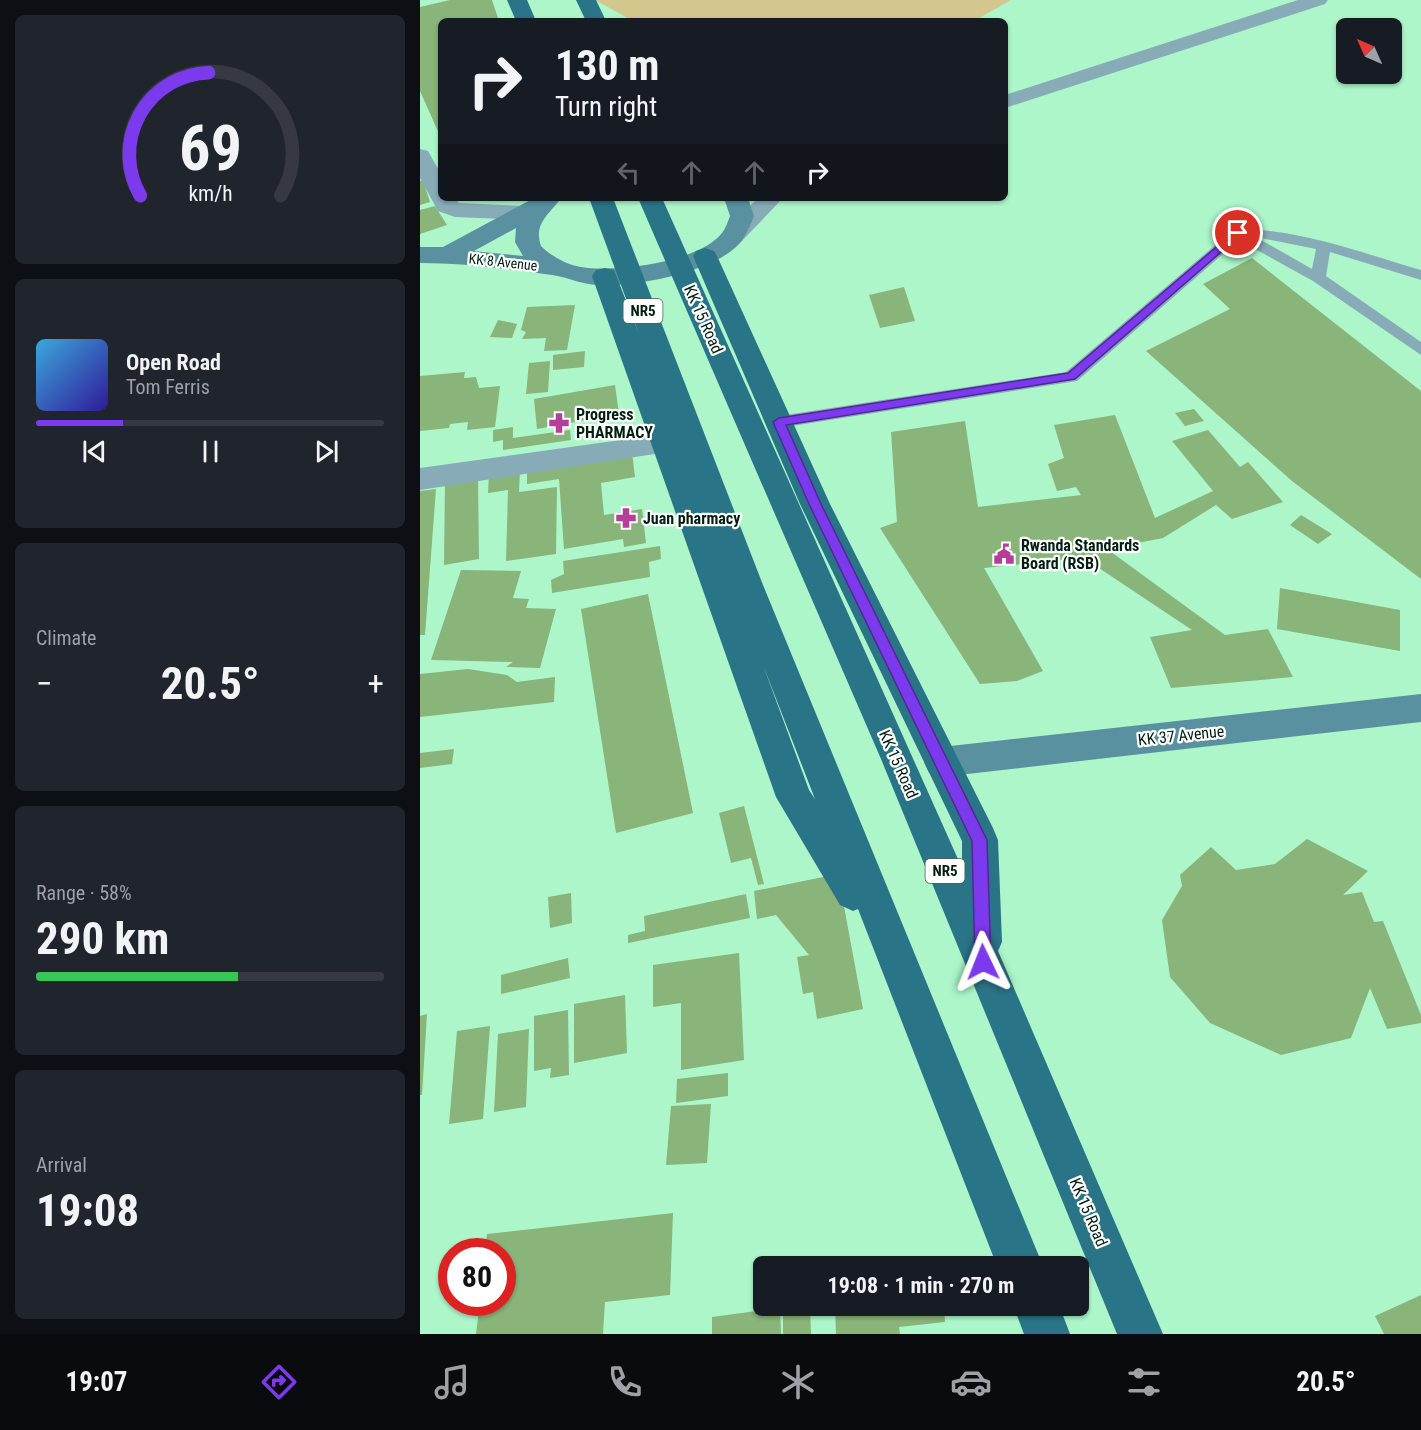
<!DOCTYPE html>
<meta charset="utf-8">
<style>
:root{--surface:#171b24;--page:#20242c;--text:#f1f3f6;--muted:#9ea1a6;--line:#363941;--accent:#7c3aed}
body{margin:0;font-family:"Roboto Condensed",sans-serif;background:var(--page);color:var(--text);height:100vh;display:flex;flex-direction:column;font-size:22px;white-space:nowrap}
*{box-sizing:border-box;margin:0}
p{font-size:20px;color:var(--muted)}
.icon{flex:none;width:33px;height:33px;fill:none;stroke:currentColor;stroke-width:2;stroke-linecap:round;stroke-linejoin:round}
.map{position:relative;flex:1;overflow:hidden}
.side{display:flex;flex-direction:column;gap:15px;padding:15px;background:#0d0f14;width:420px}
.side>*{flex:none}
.top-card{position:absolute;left:18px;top:18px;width:570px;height:183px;border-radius:9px;box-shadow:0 2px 4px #0004;background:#171b24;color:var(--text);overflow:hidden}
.needle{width:39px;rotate:315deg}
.controls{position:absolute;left:916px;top:18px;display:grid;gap:12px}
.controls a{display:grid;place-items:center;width:66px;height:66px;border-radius:9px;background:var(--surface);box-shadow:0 2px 4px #0004;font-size:30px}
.speed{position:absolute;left:18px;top:1238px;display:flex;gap:12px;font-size:30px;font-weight:700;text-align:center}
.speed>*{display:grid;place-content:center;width:78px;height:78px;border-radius:50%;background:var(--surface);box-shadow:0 2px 4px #0004;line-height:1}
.speed .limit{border:9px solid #d22;background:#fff;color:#111}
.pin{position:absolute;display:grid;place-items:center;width:51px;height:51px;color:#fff;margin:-26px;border:3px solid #fff;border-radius:50%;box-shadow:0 2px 6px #0007}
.me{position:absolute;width:66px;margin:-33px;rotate:358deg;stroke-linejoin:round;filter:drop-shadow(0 0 4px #0008)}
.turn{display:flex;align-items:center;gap:21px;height:126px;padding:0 18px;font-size:27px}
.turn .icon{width:78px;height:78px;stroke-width:2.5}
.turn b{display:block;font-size:42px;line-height:51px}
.lanes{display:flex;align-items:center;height:57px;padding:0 18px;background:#0003;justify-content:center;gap:30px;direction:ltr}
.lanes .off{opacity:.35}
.big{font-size:45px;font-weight:700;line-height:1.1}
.side .widget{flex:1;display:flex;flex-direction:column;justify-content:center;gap:9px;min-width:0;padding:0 21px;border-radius:9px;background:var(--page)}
.side .dial{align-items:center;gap:0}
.dial svg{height:156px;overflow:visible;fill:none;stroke:var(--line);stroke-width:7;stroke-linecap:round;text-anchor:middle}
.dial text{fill:var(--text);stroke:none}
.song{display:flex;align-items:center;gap:18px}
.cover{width:72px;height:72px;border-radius:9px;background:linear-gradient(135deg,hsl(200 70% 55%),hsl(250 70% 35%))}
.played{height:6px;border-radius:3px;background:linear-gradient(90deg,var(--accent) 25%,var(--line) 25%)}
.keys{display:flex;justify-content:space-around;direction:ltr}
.heat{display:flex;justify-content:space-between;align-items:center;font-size:33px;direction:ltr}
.charge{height:9px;border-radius:4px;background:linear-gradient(90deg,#34c759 58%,var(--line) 0)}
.trip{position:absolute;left:333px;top:1256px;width:336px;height:60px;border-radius:9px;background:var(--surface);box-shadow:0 2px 4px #0004;font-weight:700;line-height:60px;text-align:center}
.tab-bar{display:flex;height:96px;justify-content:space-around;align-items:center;background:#090b0e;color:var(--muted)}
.tab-bar .icon{width:42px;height:42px}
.tab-bar .selected{color:var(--accent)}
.tab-bar b{font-size:27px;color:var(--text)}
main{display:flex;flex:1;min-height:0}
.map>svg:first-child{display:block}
</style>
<main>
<section class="side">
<div class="widget dial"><svg viewBox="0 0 100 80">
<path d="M14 69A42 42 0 1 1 86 69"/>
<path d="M14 69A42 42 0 0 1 49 6" stroke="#7c3aed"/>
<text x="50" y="56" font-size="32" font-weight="700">69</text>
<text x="50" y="72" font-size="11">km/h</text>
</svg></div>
<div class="widget">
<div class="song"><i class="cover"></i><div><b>Open Road</b><p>Tom Ferris</p></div></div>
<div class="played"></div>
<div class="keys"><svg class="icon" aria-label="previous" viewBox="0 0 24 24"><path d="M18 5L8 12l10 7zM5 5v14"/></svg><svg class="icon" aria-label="pause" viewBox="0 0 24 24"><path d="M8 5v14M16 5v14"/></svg><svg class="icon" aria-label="next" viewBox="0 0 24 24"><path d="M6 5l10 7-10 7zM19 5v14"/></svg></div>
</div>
<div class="widget"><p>Climate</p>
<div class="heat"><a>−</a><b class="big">20.5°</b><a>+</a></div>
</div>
<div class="widget"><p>Range · 58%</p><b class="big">290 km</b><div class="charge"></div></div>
<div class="widget"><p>Arrival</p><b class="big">19:08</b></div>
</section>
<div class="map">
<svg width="1001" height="1334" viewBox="0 0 1001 1334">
<rect width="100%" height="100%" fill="#acf6ca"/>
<path fill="#d3c78e" d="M 175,0 L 591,0 L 554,21 L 213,21 Z"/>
<path fill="#89b47a" d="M 30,0 L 72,0 L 79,21 L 21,21 L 21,138 L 0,91 L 0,7 Z
M 3,180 L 10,202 L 0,205 L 0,181 Z
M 15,206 L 27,225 L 0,234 L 0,210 Z
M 832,258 L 1001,391 L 1001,579 L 872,481 L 726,351 L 810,309 L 783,284 Z
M 484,287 L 495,321 L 460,328 L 449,295 Z
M 155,305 L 147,350 L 124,351 L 126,338 L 102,339 L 106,332 L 101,330 L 107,307 Z
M 78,320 L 97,324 L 92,338 L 70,337 Z
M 165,351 L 164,367 L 133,370 L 133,355 Z
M 130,361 L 128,392 L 106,394 L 109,363 Z
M 45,372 L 44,378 L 56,377 L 59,388 L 80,386 L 75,427 L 47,430 L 48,422 L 30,424 L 29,428 L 0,431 L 0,376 Z
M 195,385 L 199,414 L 117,429 L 114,399 Z
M 774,409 L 784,421 L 765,426 L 755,413 Z
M 695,415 L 735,518 L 793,491 L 752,441 L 788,430 L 820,467 L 828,462 L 863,502 L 812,519 L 796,505 L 743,538 L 687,549 L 805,635 L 848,629 L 873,677 L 751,688 L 730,637 L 772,630 L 664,558 L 564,568 L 623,671 L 597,681 L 560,684 L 460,528 L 477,522 L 471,432 L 545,421 L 558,507 L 661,495 L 656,487 L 637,491 L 628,464 L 644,458 L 634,425 Z
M 93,427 L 93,438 L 150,430 L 151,440 L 83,450 L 83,440 L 73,442 L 73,430 Z
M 212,452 L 215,477 L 181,483 L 184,515 L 222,509 L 226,543 L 204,547 L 203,539 L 144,549 L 139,479 L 107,484 L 107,469 Z
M 100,470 L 99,492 L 137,487 L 136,554 L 86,561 L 88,490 L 68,493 L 69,474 Z
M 58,477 L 59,559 L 24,565 L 25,482 Z
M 16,489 L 5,635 L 0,635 L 0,491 Z
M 881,515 L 912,534 L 898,544 L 870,525 Z
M 240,546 L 241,559 L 229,562 L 230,577 L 132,593 L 131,580 L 144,574 L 143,561 Z
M 41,570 L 101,571 L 93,598 L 109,599 L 106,608 L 136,609 L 120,668 L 86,667 L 93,662 L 11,660 Z
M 860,588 L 980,610 L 980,651 L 857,629 Z
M 228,594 L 273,813 L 196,833 L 161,609 Z
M 48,669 L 87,675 L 97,682 L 135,677 L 134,702 L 0,717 L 0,674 Z
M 34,749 L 32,764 L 0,768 L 0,753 Z
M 324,806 L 344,884 L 338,885 L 331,858 L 311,863 L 299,813 Z
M 887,839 L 948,871 L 923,895 L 942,892 L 954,922 L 963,921 L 1001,1015 L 1001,1023 L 967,1029 L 950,988 L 931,1038 L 861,1055 L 790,1023 L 750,977 L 742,920 L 762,886 L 760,875 L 791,847 L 816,870 L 855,864 Z
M 418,874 L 443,1009 L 397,1019 L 393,992 L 383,994 L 377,957 L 389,955 L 356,915 L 337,919 L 334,891 Z
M 151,893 L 152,923 L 130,928 L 128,897 Z
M 326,894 L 330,918 L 208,943 L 208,935 L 225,931 L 224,916 Z
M 319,953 L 324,1060 L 261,1070 L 261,1003 L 233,1007 L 233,965 Z
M 148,958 L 150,978 L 81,994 L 81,975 Z
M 205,995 L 207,1053 L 154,1063 L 154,1004 Z
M 148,1010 L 149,1075 L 130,1078 L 131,1068 L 114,1071 L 114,1016 Z
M 7,1014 L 2,1095 L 0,1095 L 0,1016 Z
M 70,1026 L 63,1119 L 29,1124 L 37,1031 Z
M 109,1029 L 106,1107 L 74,1112 L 78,1034 Z
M 308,1073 L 308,1096 L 256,1103 L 257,1079 Z
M 291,1104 L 287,1163 L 246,1165 L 251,1106 Z
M 253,1213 L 250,1295 L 185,1302 L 183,1334 L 56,1334 L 60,1302 L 82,1302 L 82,1251 L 65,1251 L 67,1234 Z
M 520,1257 L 521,1266 L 443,1266 L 443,1264 Z
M 1001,1295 L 1001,1334 L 964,1334 L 955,1316 Z
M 415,1305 L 524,1305 L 525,1322 L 479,1327 L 480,1334 L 416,1334 Z
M 360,1308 L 361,1334 L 292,1334 L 292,1317 Z
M 390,1308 L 391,1334 L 363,1334 L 363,1310 Z"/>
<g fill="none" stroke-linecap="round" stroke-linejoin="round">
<path fill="#88acb7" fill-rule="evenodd" d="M 818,229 C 880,229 942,253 1001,270 L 1001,280 L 910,252 L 906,276 L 1001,342 L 1001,355 L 893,281 L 819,240 L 657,381 L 359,428 L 351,422 L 359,416 L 646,372 L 813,230 ZM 836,237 L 896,249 L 892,269 Z"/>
<path fill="#88acb7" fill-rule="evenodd" d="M 878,0 L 908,0 L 905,4 L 585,108 L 585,95 Z
M 0,149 L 8,151 L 21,174 L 21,198 L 34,198 L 39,203 L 105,206 L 113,208 L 117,213 L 113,218 L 105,220 L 35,217 L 18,211 L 0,178 Z
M 338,198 L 363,198 L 320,243 L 311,245 L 302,243 L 299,238 L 302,233 Z
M 244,434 L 254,437 L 258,444 L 254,451 L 0,490 L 0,468 Z"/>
<path fill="#5a91a1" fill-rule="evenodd" d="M 114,198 L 141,198 C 130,214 113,223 121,246 C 131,256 147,265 161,267 C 195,273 280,262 302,233 C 306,228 308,221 310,216 L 304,198 L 328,198 L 334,216 C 330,226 326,236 319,244 C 292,273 215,287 176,285 C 161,284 147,277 132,275 C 88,269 44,263 0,263 L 0,247 L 23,247 ZM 96,228 L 95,242 L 103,256 L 54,251 Z
M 1001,694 L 1001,722 L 521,777 L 509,773 L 504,762 L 509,751 L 521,747 Z"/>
<path fill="#2a7487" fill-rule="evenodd" d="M 87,0 L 107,0 L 116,21 L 96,21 Z
M 156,0 L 176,0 L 186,21 L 166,21 Z
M 169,198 L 193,198 L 343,585 L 623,1266 L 577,1266 L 438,909 L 433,911 L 420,905 L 356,797 L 172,276 L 176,270 L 185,268 L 194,270 L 219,334 ZM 343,665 L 395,799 L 389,790 Z
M 218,198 L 242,198 L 542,868 L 542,841 L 380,504 L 273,256 L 276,251 L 285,248 L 294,251 L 297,256 L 410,504 L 573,828 L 578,840 L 582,942 L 578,951 L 743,1334 L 697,1334 L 461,759 Z
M 593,1305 L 639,1305 L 650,1334 L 604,1334 Z"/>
</g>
<path fill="#7c3aed" stroke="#51269a" stroke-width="1.5" d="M 815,231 L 823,233 L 655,379 L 366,425 L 401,504 L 567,840 L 571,962 L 569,967 L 563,970 L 558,967 L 555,962 L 552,841 L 389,504 L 353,422 L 359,418 L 648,373 Z"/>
<defs>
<g id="pharmacy-bare" transform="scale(1.62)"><path d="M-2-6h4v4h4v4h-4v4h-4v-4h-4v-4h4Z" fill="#b33f98" stroke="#fff" stroke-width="2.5" paint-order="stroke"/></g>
<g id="civic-bare" transform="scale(1.62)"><path d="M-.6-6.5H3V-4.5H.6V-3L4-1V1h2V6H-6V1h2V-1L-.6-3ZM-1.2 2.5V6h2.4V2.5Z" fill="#b33f98" stroke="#fff" stroke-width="2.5" paint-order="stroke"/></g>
</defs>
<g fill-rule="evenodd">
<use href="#pharmacy-bare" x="139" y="423"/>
<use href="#pharmacy-bare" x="206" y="518"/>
<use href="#civic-bare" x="584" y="554"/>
</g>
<g text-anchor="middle" stroke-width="4.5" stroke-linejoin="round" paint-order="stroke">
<g font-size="14" fill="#011f10" stroke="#fff">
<text transform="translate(83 262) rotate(6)" y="5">KK 8 Avenue</text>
</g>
<g fill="#fff" stroke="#4d6258" stroke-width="1.5">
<rect x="203.5" y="299" width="39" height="24" rx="4.5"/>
<rect x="505.5" y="859" width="39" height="24" rx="4.5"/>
</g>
<g font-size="15" font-weight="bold" fill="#011f10">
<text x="223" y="316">NR5</text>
<text x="525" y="876">NR5</text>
</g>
<g font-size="16" fill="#011f10" stroke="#fff">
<text transform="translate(284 319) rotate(66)" y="6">KK 15 Road</text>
<text transform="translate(761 735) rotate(-6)" y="6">KK 37 Avenue</text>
<text transform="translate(479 764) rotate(66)" y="6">KK 15 Road</text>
<text transform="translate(669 1212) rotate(67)" y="6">KK 15 Road</text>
</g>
<g font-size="16" font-weight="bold" fill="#011f10" stroke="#fff" text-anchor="start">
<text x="156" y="420">Progress<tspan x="156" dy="18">PHARMACY</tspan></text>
<text x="223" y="524">Juan pharmacy</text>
<text x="601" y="551">Rwanda Standards<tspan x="601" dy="18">Board (RSB)</tspan></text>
</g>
</g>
</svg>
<div class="controls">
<a><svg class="needle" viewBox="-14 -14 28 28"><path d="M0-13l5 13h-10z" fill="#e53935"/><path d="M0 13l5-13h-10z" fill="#9ea1a6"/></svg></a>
</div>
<div class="speed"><div class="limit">80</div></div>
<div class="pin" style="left:818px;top:233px;background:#d93025"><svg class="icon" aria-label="arrive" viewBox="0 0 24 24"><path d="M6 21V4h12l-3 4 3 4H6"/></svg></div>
<svg class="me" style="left:563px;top:962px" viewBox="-20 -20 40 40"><path d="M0-17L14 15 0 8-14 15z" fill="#7c3aed" stroke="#fff" stroke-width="4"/></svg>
<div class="trip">19:08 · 1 min · 270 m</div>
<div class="top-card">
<div class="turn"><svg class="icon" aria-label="right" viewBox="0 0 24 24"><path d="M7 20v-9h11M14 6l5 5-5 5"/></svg><div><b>130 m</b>Turn right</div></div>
<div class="lanes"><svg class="icon off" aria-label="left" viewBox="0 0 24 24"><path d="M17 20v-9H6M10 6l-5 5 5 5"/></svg><svg class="icon off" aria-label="ahead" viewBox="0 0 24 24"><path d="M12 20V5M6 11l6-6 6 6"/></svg><svg class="icon off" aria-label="ahead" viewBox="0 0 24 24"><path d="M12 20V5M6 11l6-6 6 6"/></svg><svg class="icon" aria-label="right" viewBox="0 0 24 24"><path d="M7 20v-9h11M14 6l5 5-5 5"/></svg></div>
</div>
</div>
</main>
<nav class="tab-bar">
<b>19:07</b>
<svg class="icon selected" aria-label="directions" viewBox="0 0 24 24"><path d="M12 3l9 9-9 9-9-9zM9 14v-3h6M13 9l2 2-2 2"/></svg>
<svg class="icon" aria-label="music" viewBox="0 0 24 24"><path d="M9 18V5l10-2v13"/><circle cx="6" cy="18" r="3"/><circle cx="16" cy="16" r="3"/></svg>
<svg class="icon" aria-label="phone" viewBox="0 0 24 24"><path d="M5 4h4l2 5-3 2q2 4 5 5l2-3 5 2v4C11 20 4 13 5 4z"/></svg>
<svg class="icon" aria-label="climate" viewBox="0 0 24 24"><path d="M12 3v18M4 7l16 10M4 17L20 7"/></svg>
<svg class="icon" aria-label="car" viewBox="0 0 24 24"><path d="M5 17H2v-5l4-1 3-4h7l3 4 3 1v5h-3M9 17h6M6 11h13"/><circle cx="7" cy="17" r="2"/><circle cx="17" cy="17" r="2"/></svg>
<svg class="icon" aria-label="filters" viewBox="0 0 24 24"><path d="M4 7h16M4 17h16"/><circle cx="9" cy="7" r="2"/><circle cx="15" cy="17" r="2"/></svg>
<b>20.5°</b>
</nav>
